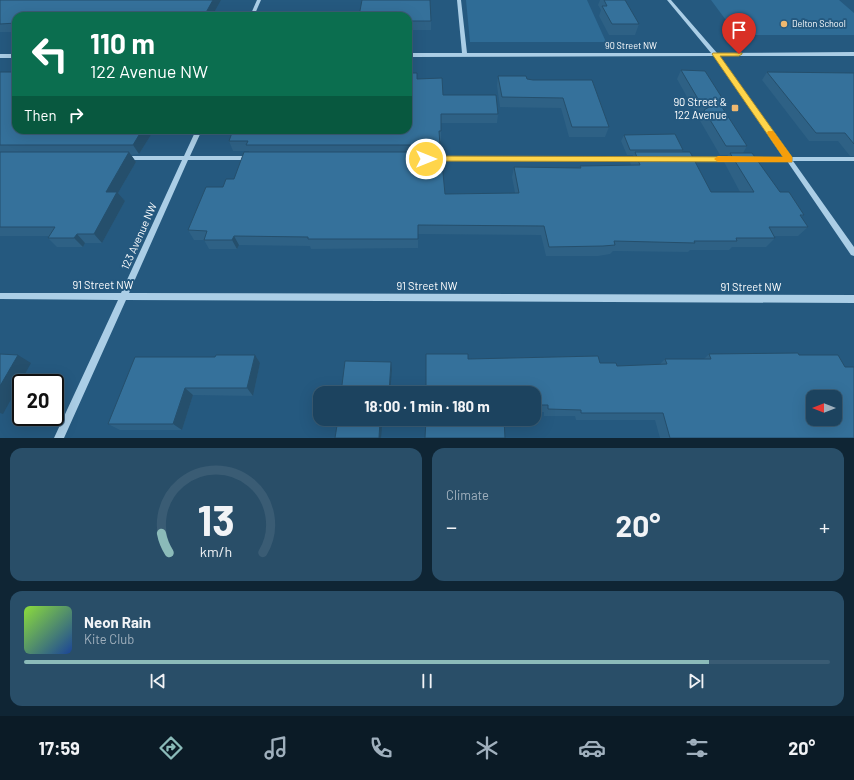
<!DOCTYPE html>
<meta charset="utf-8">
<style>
:root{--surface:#1c435f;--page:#294e68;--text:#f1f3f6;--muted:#a0b0bd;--line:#3a5c74;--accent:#8bbbb9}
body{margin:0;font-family:Barlow,sans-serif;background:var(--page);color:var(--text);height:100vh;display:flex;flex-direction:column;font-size:15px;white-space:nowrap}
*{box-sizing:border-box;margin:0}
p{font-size:13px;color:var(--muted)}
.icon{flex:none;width:22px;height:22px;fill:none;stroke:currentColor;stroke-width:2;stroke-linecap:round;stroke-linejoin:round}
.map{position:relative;height:438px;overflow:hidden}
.side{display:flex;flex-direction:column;gap:10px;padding:10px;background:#0f2534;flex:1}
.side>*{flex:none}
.top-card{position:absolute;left:12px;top:12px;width:400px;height:122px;border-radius:12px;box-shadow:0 4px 16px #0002,0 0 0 1px var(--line);background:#0b6e4f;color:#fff;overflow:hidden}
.needle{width:26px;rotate:270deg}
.buttons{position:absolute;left:806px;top:390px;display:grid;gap:8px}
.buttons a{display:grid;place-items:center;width:36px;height:36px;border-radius:8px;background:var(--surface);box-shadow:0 4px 16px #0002,0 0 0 1px var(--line);font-size:20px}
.speed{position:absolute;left:12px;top:374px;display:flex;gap:8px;font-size:20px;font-weight:700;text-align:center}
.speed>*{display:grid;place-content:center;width:52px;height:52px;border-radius:50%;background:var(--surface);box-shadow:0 4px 16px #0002,0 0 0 1px var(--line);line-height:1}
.speed .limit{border:2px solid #111;border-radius:6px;background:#fff;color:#111}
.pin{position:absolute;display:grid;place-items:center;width:34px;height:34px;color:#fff;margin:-41px -17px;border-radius:50% 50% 50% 0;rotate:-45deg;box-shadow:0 0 4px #0007}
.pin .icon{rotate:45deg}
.me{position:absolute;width:44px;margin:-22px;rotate:90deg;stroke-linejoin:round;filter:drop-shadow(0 0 3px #0008)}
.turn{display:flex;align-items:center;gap:14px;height:84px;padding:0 12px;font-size:18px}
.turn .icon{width:52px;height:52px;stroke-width:2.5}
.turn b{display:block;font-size:28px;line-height:34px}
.then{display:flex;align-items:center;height:38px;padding:0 12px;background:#0003;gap:8px;font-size:15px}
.big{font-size:30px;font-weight:700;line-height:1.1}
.side .tile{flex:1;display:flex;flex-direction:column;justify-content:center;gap:6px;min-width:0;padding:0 14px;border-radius:12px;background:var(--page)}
.side .dial{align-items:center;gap:0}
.dial svg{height:104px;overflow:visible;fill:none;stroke:var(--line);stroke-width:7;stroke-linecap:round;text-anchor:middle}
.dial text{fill:var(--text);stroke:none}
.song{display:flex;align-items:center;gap:12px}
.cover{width:48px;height:48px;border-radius:6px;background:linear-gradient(135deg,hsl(90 70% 55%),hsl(220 70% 35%))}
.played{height:4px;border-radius:2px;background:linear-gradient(90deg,var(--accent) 85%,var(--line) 85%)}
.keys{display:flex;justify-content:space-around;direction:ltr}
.heat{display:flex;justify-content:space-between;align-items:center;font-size:22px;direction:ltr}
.side .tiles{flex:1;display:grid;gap:10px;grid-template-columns:1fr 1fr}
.tile:last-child{grid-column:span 2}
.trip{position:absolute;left:313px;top:386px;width:228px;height:40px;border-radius:12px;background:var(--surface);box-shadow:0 4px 16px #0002,0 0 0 1px var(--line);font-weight:700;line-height:40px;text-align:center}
.menu{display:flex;height:64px;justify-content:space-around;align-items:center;background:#0b1b26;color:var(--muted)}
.menu .icon{width:28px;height:28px}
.menu .selected{color:var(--accent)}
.menu b{font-size:18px;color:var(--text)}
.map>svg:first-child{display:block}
</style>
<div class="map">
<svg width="854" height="438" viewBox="0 0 854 438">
<rect width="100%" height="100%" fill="#25597f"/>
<path fill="#2f6c96" d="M 466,0 L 587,0 L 606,42 L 470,42 Z
M 711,0 L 839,0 L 854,13 L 854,35 L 737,35 Z"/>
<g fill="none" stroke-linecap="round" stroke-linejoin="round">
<path fill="#abcee6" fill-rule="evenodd" d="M 257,0 L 261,0 L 254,16 L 250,16 Z
M 457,0 L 461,0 L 467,53 L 711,53 L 667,0 L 671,0 L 717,53 L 854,52 L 854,56 L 719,56 L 790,157 L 854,157 L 854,161 L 793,161 L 854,247 L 854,256 L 851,255 L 787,161 L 746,161 L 745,159 L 748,157 L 783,157 L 714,56 L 408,57 L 408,53 L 462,53 Z
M 0,54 L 16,54 L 16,58 L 0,58 Z
M 196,130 L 202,130 L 190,156 L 250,156 L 253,158 L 250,160 L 188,160 L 129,293 L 854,295 L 854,303 L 126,300 L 64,438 L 54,438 L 118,300 L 0,299 L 0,293 L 121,293 L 182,160 L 124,160 L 121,158 L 124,156 L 184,156 Z
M 430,157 L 640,157 L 643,159 L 640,161 L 430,161 L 429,159 Z
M 682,157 L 734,157 L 737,159 L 734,161 L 684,161 L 681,159 Z"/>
</g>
<path fill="#2e6185" d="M 0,0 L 16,16 L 16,32 L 0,32 Z
M 600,0 L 625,0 L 639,24 L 635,35 L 609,35 L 599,16 L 601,10 L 598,5 Z
M 408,16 L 431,21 L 431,30 L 408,30 Z
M 681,70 L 726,104 L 723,109 L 747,146 L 743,153 L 780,192 L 804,215 L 801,217 L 808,227 L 798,236 L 774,236 L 775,238 L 766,247 L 732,247 L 729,250 L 690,250 L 688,252 L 613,251 L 610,254 L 598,256 L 546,256 L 541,235 L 418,234 L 418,248 L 311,249 L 310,246 L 239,245 L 237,249 L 209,249 L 204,240 L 194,240 L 188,230 L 223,187 L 234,179 L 249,152 L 249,151 L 233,151 L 229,141 L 417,79 L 443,95 L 498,114 L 497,123 L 441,123 L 441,141 L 440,141 L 440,152 L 445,194 L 515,193 L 512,177 L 514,167 L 579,168 L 580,166 L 631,165 L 630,162 L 633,155 L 627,155 L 621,141 L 624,135 L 683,150 L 682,152 L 711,192 L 740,192 L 724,162 L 728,155 L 720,155 L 699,119 L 702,113 L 696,113 L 677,79 Z
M 0,72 L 16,130 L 154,130 L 139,154 L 131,155 L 136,162 L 118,193 L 125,201 L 102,243 L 85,243 L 83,247 L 57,247 L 48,238 L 49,236 L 0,236 Z
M 767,72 L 854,73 L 854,156 L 850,156 L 838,141 L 809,141 L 762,80 Z
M 498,76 L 533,80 L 592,80 L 609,127 L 605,137 L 569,137 L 561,108 L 500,107 L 497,86 Z
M 709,354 L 854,438 L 660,438 L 655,420 L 576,420 L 575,416 L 544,416 L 544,412 L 534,412 L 534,393 L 468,359 L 600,363 L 617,366 L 659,365 L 665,359 L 704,359 Z
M 255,355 L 260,363 L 253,396 L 193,395 L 182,430 L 120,430 L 108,424 L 215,357 Z
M 338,419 L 389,419 L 388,427 L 382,427 Z"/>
<path fill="#254f6c" d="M 213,0 L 221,0 L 212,16 L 204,16 Z
M 142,130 L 154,130 L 139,154 L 133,145 Z
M 129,152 L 136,162 L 118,193 L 125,201 L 102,243 L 94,234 L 106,192 Z
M 77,234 L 85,243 L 83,247 L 74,238 Z
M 234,236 L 239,245 L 237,249 L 232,240 Z
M 18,355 L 31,363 L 3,414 L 0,413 L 0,386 Z
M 255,355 L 260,363 L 253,396 L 247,388 Z
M 391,362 L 392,370 L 390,393 L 389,393 Z
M 185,388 L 193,395 L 182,430 L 173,424 Z
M 387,419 L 389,419 L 388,427 L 387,421 Z
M 380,421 L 382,427 L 381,438 L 379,438 Z"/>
<path fill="#35719b" stroke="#254f6c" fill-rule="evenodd" d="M 0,0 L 213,0 L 204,16 L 16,16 L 16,23 L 0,24 Z
M 362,0 L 430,0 L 431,21 L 408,21 L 408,16 L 359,16 Z
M 604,0 L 625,0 L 639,24 L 612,24 L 602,6 L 607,6 Z
M 681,70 L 705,71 L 726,104 L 720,104 L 747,146 L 726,146 L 704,110 L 714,104 L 701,104 Z
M 0,72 L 15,72 L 14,73 L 16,73 L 16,130 L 142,130 L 133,145 L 0,145 Z
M 767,72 L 854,73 L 854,144 L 845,133 L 816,133 Z
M 408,73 L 417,73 L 417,79 L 442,78 L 443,95 L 496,95 L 498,114 L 441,114 L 441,131 L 439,131 L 440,145 L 246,145 L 248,141 L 229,141 L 233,130 L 408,130 Z
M 498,76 L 526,76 L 527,79 L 533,80 L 592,80 L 609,127 L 572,127 L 563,98 L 502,97 Z
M 675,134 L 683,150 L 630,150 L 624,135 Z
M 0,152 L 129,152 L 106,192 L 117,192 L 94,234 L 77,234 L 74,238 L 48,238 L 55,227 L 0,227 Z
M 244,152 L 441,152 L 445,194 L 519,193 L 514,167 L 581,168 L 580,166 L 640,165 L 635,152 L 690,152 L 711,192 L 754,192 L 730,153 L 752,153 L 780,192 L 789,192 L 804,215 L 800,215 L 808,227 L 769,227 L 775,238 L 736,238 L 737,241 L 694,241 L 695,243 L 614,241 L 615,245 L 603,246 L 549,247 L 544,226 L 418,225 L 418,239 L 308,239 L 308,237 L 234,236 L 232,240 L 204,240 L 207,231 L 188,230 L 206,187 L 223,187 L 226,179 L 234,179 Z
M 798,353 L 799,355 L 838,355 L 845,367 L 854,367 L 854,438 L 670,438 L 663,413 L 581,413 L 581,410 L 548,409 L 548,405 L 534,405 L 534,393 L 426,393 L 426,354 L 468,354 L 468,359 L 598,356 L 600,363 L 616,363 L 617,366 L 667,364 L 665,359 L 711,359 L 709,354 ZM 813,397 L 835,397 L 835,419 L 813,419 Z
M 0,354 L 18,355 L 0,386 Z
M 216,355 L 255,355 L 247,388 L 185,388 L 173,424 L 108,424 L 135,357 L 215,357 Z
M 345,361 L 391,362 L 389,393 L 341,393 Z
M 338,419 L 387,419 L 387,421 L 380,421 L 379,438 L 335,438 Z
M 426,419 L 504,419 L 505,438 L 425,438 Z"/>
<path fill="#ffd54a" stroke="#a68a30" d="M 713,53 L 742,53 L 742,54 L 739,56 L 720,56 L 792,157 L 792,162 L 426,161 L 422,159 L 426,156 L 783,157 L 712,54 Z"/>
<path fill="#f59e0b" d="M 768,131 L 773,131 L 792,157 L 792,162 L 718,162 L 714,159 L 718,156 L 783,157 L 767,133 Z"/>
<g fill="#efb86f" stroke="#25597f" stroke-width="1.5">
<circle cx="784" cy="24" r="4"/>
<rect x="731" y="104" width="8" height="8" rx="2"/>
</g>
<g text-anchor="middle" stroke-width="4" stroke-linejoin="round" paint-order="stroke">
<g font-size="9" fill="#fff" stroke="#25597f" text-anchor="start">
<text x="792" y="27">Delton School</text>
</g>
<g font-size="9" fill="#fff" stroke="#25597f">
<text x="631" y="49">90 Street NW</text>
</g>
<g font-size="11" fill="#fff" stroke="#25597f" text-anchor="end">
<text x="727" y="106">90 Street &amp;<tspan x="727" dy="13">122 Avenue</tspan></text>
</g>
<g font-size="11" fill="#fff" stroke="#25597f">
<text transform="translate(139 236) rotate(-66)" y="4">123 Avenue NW</text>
<text x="103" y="289">91 Street NW</text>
<text x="427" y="290">91 Street NW</text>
<text x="751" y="291">91 Street NW</text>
</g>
</g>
</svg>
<div class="buttons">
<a><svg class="needle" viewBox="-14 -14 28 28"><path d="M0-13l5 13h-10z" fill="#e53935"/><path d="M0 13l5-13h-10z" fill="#a0b0bd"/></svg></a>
</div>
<div class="speed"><div class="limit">20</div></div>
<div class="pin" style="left:739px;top:54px;background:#d93025"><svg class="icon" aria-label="arrive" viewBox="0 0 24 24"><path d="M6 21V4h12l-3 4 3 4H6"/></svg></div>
<svg class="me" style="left:426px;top:159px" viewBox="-20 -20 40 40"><circle r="17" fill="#ffd54a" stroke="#fff" stroke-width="3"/><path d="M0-11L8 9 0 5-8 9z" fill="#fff"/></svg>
<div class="trip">18:00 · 1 min · 180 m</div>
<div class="top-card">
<div class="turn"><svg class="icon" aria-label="left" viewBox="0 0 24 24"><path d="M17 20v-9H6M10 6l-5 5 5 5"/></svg><div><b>110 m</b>122 Avenue NW</div></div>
<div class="then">Then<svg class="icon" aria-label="right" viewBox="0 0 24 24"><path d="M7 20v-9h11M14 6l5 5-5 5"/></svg></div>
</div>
</div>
<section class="side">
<div class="tiles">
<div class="tile dial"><svg viewBox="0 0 100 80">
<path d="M14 69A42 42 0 1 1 86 69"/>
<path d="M14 69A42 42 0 0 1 8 54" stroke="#8bbbb9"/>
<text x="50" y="56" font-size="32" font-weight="700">13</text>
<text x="50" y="72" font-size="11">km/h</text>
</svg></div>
<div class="tile"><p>Climate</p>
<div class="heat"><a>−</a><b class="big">20°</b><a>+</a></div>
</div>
<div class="tile">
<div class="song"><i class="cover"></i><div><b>Neon Rain</b><p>Kite Club</p></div></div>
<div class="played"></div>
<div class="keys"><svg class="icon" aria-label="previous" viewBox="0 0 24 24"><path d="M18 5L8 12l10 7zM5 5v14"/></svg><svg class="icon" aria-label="pause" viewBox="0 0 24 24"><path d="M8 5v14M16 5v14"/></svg><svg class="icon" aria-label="next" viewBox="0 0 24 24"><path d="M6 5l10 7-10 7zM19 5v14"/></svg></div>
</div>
</div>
</section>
<nav class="menu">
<b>17:59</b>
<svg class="icon selected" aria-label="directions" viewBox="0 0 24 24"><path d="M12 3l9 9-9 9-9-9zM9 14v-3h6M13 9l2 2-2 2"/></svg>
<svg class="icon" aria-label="music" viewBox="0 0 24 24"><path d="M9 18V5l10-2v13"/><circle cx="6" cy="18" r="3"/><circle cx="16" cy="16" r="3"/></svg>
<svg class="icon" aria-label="phone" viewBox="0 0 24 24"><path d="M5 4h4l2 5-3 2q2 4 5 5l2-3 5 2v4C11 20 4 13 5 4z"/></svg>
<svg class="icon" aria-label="climate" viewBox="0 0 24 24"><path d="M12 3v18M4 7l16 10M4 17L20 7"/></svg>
<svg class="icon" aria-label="car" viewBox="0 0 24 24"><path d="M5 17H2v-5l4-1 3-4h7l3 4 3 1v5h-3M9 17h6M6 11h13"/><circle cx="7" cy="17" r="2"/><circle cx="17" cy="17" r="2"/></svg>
<svg class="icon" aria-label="filters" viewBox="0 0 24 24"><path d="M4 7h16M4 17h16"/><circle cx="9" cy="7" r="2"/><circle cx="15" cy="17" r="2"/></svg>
<b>20°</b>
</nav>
